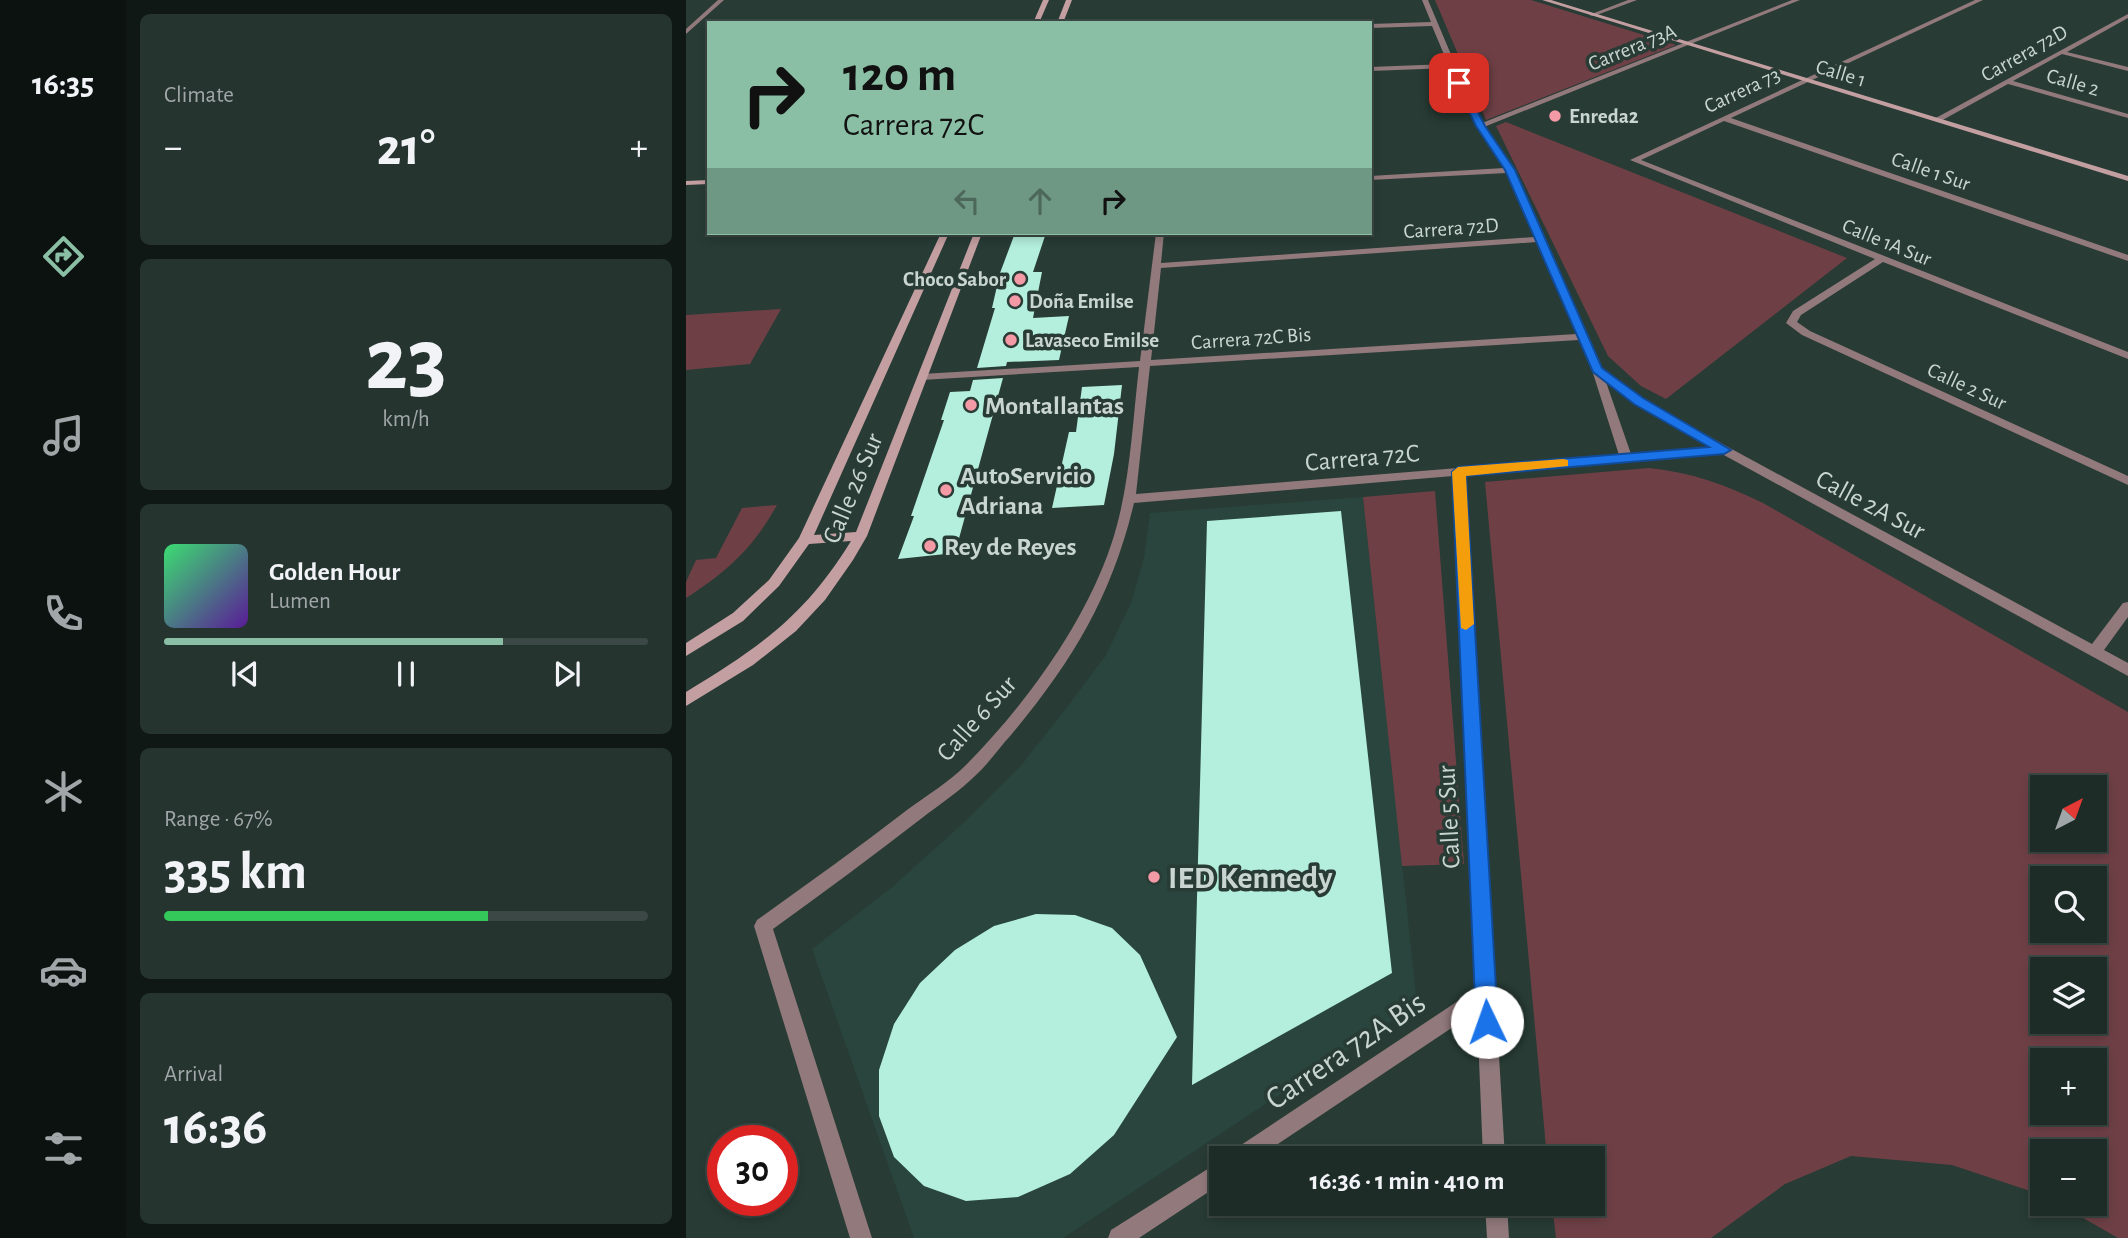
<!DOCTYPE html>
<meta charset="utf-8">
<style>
:root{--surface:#1e2c28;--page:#263430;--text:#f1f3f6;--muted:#a1a7a8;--line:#3c4845;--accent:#8abfa5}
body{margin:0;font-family:"Alegreya Sans",sans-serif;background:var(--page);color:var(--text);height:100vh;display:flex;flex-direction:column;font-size:26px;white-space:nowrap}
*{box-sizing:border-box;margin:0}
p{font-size:23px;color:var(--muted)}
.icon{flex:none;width:38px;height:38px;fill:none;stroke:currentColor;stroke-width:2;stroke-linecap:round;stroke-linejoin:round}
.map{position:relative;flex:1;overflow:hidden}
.details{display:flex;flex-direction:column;gap:14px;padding:14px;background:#101816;width:560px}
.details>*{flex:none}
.banner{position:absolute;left:21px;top:21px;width:665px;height:214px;border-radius:0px;box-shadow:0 4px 10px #0003,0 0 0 2px var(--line);background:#8abfa5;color:#111;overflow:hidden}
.needle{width:46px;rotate:41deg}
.controls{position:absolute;left:1344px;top:775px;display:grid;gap:14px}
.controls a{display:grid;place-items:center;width:77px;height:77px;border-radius:0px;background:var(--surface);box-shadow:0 4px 10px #0003,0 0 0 2px var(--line);font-size:35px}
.speed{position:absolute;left:21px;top:1125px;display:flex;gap:14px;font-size:35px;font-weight:700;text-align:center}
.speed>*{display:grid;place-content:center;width:91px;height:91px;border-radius:50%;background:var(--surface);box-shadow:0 4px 10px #0003,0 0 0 2px var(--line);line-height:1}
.speed .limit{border:10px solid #d22;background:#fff;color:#111}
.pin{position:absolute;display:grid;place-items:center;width:60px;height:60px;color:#fff;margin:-30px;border-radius:14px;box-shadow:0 4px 10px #0006}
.me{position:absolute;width:77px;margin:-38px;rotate:357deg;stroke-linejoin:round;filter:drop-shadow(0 0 5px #0008)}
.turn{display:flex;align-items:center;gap:24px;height:147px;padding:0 21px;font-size:32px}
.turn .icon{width:91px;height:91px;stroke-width:2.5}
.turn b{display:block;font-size:49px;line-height:60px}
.lanes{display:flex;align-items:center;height:66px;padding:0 21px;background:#0003;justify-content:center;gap:35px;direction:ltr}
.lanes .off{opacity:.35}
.big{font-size:52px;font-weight:700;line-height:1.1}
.details .widget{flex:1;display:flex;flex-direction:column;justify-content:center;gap:10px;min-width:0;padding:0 24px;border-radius:10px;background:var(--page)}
.details .dial{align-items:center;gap:0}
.dial b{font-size:91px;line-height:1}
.song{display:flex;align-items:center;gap:21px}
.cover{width:84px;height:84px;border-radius:10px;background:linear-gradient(135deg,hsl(140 70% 55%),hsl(270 70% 35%))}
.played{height:7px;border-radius:4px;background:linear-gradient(90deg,var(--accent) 70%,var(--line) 70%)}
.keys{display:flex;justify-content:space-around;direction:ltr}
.heat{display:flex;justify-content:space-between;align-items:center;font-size:38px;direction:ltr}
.charge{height:10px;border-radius:5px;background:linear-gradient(90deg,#34c759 67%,var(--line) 0)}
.trip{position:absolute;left:523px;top:1146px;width:396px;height:70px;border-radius:0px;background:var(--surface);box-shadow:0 4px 10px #0003,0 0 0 2px var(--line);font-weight:700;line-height:70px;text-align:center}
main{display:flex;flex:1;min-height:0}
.tab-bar{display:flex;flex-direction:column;width:126px;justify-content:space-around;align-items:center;background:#0c1210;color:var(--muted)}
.tab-bar .icon{width:49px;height:49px}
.tab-bar .on{color:var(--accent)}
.tab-bar b{font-size:32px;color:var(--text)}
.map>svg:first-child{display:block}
</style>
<main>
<nav class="tab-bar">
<b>16:35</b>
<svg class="icon on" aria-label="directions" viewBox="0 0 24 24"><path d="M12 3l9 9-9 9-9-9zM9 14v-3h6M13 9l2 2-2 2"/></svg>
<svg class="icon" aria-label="music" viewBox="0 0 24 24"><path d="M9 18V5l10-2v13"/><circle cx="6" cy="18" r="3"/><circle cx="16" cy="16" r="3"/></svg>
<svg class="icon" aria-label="phone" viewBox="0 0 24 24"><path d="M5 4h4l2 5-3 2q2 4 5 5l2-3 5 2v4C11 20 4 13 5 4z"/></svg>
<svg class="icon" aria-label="climate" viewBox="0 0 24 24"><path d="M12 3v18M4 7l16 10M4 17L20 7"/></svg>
<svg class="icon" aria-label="car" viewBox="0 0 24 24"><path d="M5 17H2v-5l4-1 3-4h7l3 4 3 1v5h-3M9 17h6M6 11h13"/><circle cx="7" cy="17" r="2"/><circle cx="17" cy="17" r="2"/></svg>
<svg class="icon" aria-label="filters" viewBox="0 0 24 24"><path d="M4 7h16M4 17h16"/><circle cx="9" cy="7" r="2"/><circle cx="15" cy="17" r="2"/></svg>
</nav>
<section class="details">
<div class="widget"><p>Climate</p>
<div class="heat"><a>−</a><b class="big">21°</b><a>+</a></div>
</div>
<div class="widget dial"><b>23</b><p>km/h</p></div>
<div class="widget">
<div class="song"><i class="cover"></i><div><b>Golden Hour</b><p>Lumen</p></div></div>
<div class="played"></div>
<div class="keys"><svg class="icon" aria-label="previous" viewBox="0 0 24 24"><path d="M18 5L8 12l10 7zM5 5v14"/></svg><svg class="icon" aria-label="pause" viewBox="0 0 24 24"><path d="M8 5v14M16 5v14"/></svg><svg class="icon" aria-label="next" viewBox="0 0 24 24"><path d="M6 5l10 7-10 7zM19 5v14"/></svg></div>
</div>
<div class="widget"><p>Range · 67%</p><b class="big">335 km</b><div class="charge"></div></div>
<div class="widget"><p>Arrival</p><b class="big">16:36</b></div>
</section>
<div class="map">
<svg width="1442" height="1238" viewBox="0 0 1442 1238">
<rect width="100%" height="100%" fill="#283b35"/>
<path fill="#29453d" d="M 677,497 L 731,1004 L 377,1238 L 228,1238 L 126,949 L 205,888 L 273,827 L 333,768 L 382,706 L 420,655 L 445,603 L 458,558 L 464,513 Z"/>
<path fill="#6e4046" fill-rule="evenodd" d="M 749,0 L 845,0 L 990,45 L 800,120 Z
M 820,122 L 1161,258 L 980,399 L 955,386 L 922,356 L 810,126 Z
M 95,309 L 64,364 L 0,370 L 0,315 Z
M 963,468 C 1005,472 1040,485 1077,503 L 1442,712 L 1442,1238 L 1432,1238 L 1373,1204 L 1409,1204 L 1409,1152 L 1356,1152 L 1356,1195 L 1266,1165 L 1165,1156 L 1099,1184 L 1025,1238 L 870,1238 L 866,1204 L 906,1204 L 906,1158 L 861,1158 L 799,482 ZM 1356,788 L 1409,788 L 1409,840 L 1356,840 ZM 1356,878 L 1409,878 L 1409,931 L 1356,931 ZM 1356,970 L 1409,970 L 1409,1022 L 1356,1022 ZM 1356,1060 L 1409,1060 L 1409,1113 L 1356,1113 Z
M 749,491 L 778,864 L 716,866 L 677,497 Z
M 91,505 C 67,548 42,571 0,598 L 0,582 L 10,560 L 30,558 L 56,508 Z"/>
<path fill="#b3efdc" d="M 329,233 L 360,233 L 347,272 L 356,272 L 347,318 L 383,316 L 373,360 L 321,362 L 320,366 L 291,368 L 309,308 L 306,308 L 314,273 Z
M 317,378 L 269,553 L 212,559 L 228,516 L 225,516 L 258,420 L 255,420 L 264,392 L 284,391 L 287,380 Z
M 436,385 L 428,454 L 418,505 L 366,508 L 383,432 L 390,432 L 396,387 Z
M 655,511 L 706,973 L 506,1085 L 521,521 Z
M 350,914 L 389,915 L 426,928 L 454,955 L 491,1037 L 428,1135 L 384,1174 L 332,1197 L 280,1201 L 238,1186 L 208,1157 L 193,1116 L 193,1070 L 208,1024 L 234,983 L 269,950 L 308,926 Z"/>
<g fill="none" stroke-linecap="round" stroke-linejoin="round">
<path fill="#91797c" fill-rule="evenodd" d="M 32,0 L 38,0 L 0,34 L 0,29 Z
M 736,0 L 742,0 L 777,83 L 796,123 L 1106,0 L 1114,0 L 798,127 L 828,170 L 916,368 L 957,399 L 1042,447 L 1406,644 L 1437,603 L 1442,602 L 1442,617 L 1418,650 L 1442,663 L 1442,676 L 1036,454 L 779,475 L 819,1158 L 797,1158 L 791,1011 L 571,1158 L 543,1158 L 546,1151 L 790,989 L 767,476 L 448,503 C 426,596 386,662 325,735 C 313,748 303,763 290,775 C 274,791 254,804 236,818 C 187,856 137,893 87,929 L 186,1238 L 164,1238 L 68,926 L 71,920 C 121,884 172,848 221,810 C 240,796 263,782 280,765 C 339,705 398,625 425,545 C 444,489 446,426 453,367 L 236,380 L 231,377 L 236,374 L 454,361 L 470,233 L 478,233 L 475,263 L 848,237 L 821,173 L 684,180 L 684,176 L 818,168 L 790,126 L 764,68 L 684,71 L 684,67 L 762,64 L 746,26 L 684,28 L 684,24 L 745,22 ZM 851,242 L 890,334 L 465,360 L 475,268 ZM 893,340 L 906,370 L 933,455 L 450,494 L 464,366 ZM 920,382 L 949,403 L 1025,447 L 945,454 Z
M 942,0 L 951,0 L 908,16 L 903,15 Z
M 1289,0 L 1297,0 L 1045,118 L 1442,255 L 1442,261 L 1038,121 L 955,160 L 1442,352 L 1442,359 L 1197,262 L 1115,315 L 1111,322 L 1124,331 L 1442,476 L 1442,485 L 1116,335 L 1100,323 L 1107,311 L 1189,259 L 944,160 Z
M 1442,14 L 1442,18 L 1381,52 L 1442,67 L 1442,71 L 1376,54 L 1327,81 L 1442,114 L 1442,118 L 1322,84 L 1253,122 L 1246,120 Z
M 536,1160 L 536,1183 L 453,1238 L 422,1238 L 425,1230 Z
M 799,1204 L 821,1204 L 823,1238 L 801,1238 Z"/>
<path fill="#c49fa2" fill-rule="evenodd" d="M 357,0 L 363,0 L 353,23 L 347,23 Z
M 380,0 L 386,0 L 377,23 L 371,23 Z
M 856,0 L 865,0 L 1442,176 L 1442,181 Z
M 23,180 L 23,184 L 0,185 L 0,181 Z
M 255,233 L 263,233 L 128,535 L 170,532 L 288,233 L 296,233 L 181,536 L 167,560 L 139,600 L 110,631 L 67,665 L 0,706 L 0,692 C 75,646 118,617 165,541 L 123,544 L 93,586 L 57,621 L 0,656 L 0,643 L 47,613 L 83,580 L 113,538 Z"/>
</g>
<path fill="#1a73e8" stroke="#114b97" stroke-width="2" d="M 773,81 L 777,83 L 799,126 L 829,170 L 916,368 L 957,398 L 1045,450 L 1038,454 L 780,476 L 812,1022 L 809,1030 L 801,1033 L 793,1030 L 790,1022 L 766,472 L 772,467 L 1023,447 L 948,404 L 907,372 L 819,170 L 790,126 L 769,83 Z"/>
<path fill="#f59e0b" d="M 877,459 L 882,460 L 882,466 L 780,476 L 788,624 L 780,630 L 775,628 L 766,472 L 772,467 Z"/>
<g fill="#f49aa6" stroke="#283b35" stroke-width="2.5">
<circle cx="869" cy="116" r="7"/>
<circle cx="334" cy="279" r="7"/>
<circle cx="329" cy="301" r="7"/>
<circle cx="325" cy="340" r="7"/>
<circle cx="285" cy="405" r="7"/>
<circle cx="260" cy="490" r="7"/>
<circle cx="244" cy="546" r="7"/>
<circle cx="468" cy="877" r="7"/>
</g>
<g text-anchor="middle" stroke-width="7" stroke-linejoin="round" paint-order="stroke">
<g font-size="21" fill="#c9d5d1" stroke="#283b35">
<text transform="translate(946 47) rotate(-22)" y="7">Carrera 73A</text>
<text transform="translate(1338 53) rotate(-29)" y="7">Carrera 72D</text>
<text transform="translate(1155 73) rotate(17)" y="7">Calle 1</text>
<text transform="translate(1387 82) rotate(16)" y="7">Calle 2</text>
<text transform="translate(1056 90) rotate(-25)" y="7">Carrera 73</text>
<text transform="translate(1245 171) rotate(19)" y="7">Calle 1 Sur</text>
<text transform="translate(765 228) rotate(-4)" y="7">Carrera 72D</text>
<text transform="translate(1201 242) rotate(22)" y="7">Calle 1A Sur</text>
<text transform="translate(565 338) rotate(-4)" y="7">Carrera 72C Bis</text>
<text transform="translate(1281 386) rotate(25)" y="7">Calle 2 Sur</text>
</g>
<g font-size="21" font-weight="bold" fill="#c9d5d1" stroke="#283b35" text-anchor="start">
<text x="883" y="123">Enreda2</text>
<text x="320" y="286" text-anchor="end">Choco Sabor</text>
<text x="343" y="308">Doña Emilse</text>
<text x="339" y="347">Lavaseco Emilse</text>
</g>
<g font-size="26" font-weight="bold" fill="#c9d5d1" stroke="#283b35" text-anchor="start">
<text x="299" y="414">Montallantas</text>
<text x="274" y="484">AutoServicio<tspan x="274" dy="30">Adriana</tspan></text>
<text x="258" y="555">Rey de Reyes</text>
</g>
<g font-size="26" fill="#c9d5d1" stroke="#283b35">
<text transform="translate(676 457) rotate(-5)" y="9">Carrera 72C</text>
<text transform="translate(166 488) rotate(-67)" y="9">Calle 26 Sur</text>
<text transform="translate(1185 504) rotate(28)" y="9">Calle 2A Sur</text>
<text transform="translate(290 718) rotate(-48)" y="9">Calle 6 Sur</text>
<text transform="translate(762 817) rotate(-93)" y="9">Calle 5 Sur</text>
</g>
<g font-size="32" font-weight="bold" fill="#c9d5d1" stroke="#283b35" text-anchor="start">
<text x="482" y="888">IED Kennedy</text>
</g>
<g font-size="32" fill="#c9d5d1" stroke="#283b35">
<text transform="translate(659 1050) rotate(-34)" y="11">Carrera 72A Bis</text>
</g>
</g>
</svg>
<div class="controls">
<a><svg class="needle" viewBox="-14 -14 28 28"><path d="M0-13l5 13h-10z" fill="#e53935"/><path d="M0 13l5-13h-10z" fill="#a1a7a8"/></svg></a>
<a><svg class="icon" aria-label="search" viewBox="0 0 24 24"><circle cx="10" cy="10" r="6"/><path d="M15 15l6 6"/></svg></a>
<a><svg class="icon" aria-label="layers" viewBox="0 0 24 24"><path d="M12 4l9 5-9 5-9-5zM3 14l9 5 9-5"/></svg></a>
<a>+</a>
<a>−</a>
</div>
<div class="speed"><div class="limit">30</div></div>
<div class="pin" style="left:773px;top:83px;background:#d93025"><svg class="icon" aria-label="arrive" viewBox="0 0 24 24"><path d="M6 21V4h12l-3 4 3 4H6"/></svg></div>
<svg class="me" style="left:801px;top:1022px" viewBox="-20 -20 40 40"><circle r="19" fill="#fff"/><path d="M0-13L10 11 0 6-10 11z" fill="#1a73e8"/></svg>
<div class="trip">16:36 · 1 min · 410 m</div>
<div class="banner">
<div class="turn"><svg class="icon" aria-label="right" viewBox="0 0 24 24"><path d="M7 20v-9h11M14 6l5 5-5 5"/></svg><div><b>120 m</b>Carrera 72C</div></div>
<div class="lanes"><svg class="icon off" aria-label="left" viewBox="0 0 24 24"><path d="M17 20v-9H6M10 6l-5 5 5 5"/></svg><svg class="icon off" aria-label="ahead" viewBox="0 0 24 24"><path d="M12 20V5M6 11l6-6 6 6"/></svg><svg class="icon" aria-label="right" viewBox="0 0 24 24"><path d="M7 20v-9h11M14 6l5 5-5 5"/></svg></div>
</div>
</div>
</main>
